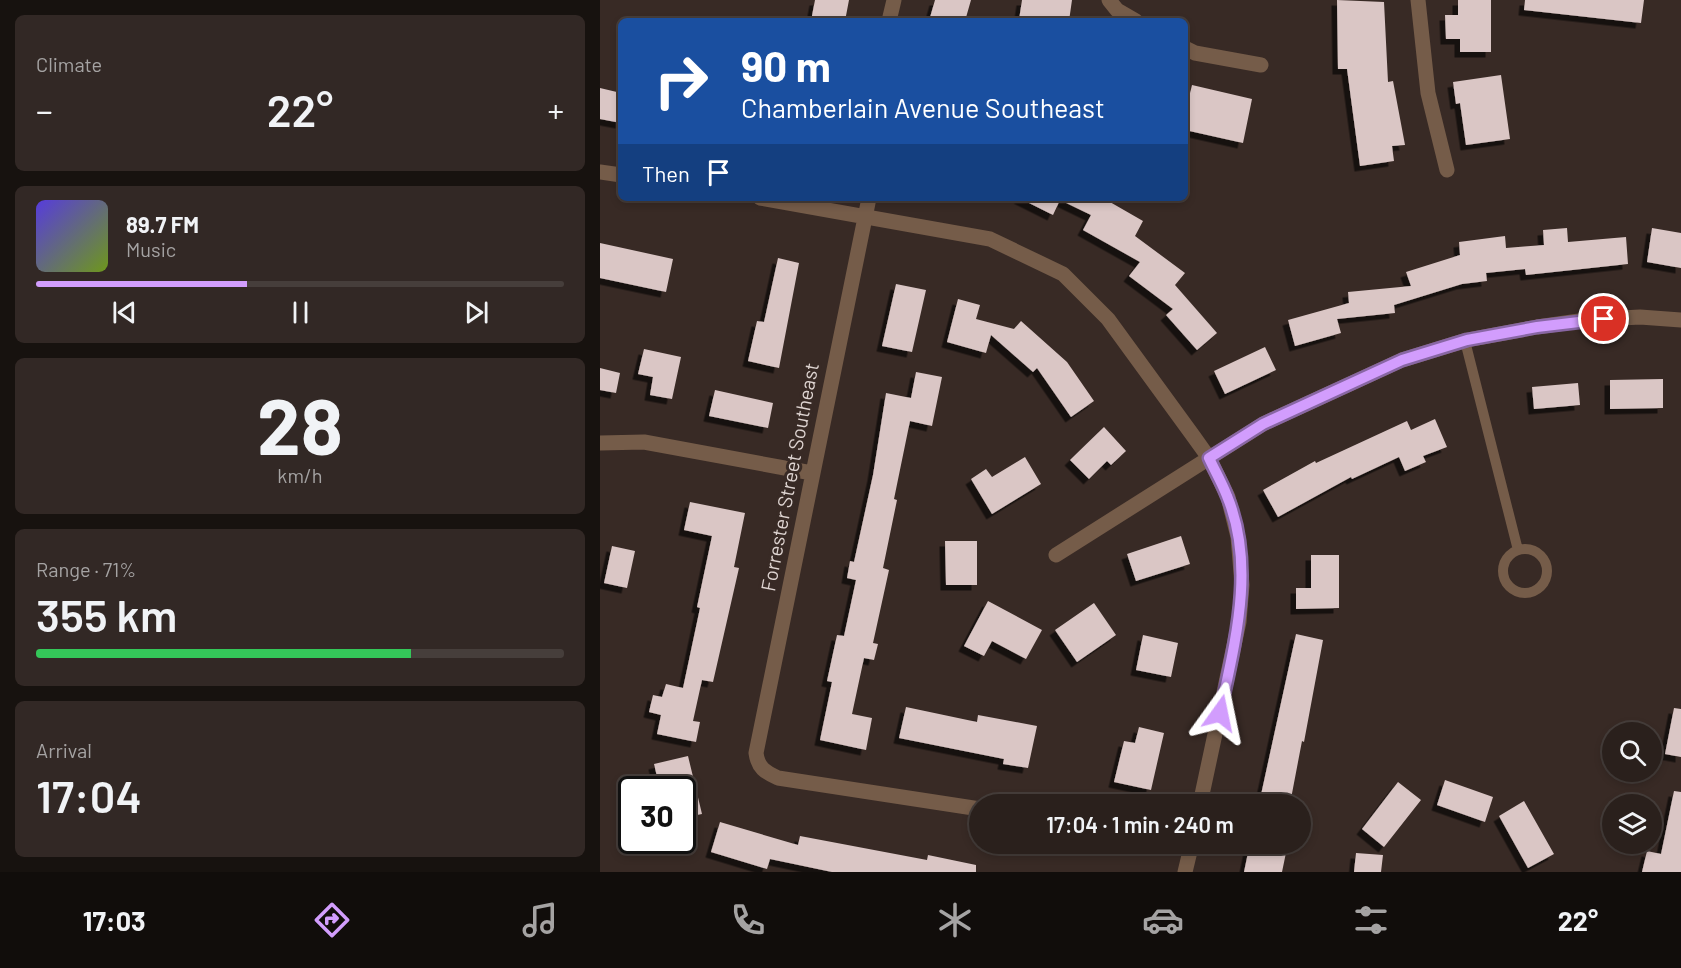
<!DOCTYPE html>
<meta charset="utf-8">
<style>
:root{--surface:#2a201c;--page:#322825;--text:#f1f3f6;--muted:#a5a3a3;--line:#463e3b;--accent:#d29dfd}
body{margin:0;font-family:Barlow,sans-serif;background:var(--page);color:var(--text);height:100vh;display:flex;flex-direction:column;font-size:22px;white-space:nowrap}
*{box-sizing:border-box;margin:0}
p{font-size:20px;color:var(--muted)}
.icon{flex:none;width:33px;height:33px;fill:none;stroke:currentColor;stroke-width:2;stroke-linecap:round;stroke-linejoin:round}
.map{position:relative;flex:1;overflow:hidden}
.drawer{display:flex;flex-direction:column;gap:15px;padding:15px;background:#17120f;width:600px}
.drawer>*{flex:none}
.guide{position:absolute;left:18px;top:18px;width:570px;height:183px;border-radius:9px;box-shadow:0 3px 9px #0003,0 0 0 2px var(--line);background:#1a4fa0;color:#fff;overflow:hidden}
.fabs{position:absolute;left:1002px;top:722px;display:grid;gap:12px}
.fabs a{display:grid;place-items:center;width:60px;height:60px;border-radius:50%;background:var(--surface);box-shadow:0 3px 9px #0003,0 0 0 2px var(--line);font-size:30px}
.speed{position:absolute;left:18px;top:776px;display:flex;gap:12px;font-size:30px;font-weight:700;text-align:center}
.speed>*{display:grid;place-content:center;width:78px;height:78px;border-radius:50%;background:var(--surface);box-shadow:0 3px 9px #0003,0 0 0 2px var(--line);line-height:1}
.speed .limit{border:3px solid #111;border-radius:9px;background:#fff;color:#111}
.pin{position:absolute;display:grid;place-items:center;width:51px;height:51px;color:#fff;margin:-26px;border:3px solid #fff;border-radius:50%;box-shadow:0 2px 6px #0007}
.me{position:absolute;width:66px;margin:-33px;rotate:12deg;stroke-linejoin:round;filter:drop-shadow(0 0 4px #0008)}
.turn{display:flex;align-items:center;gap:21px;height:126px;padding:0 24px;font-size:27px}
.turn .icon{width:78px;height:78px;stroke-width:2.5}
.turn b{display:block;font-size:42px;line-height:51px}
.then{display:flex;align-items:center;height:57px;padding:0 24px;background:#0003;gap:12px;font-size:22px}
.big{font-size:45px;font-weight:600;line-height:1.1}
.drawer .tile{flex:1;display:flex;flex-direction:column;justify-content:center;gap:9px;min-width:0;padding:0 21px;border-radius:9px;background:var(--page)}
.drawer .dial{align-items:center;gap:0}
.dial b{font-size:78px;line-height:1}
.song{display:flex;align-items:center;gap:18px}
.cover{width:72px;height:72px;border-radius:9px;background:linear-gradient(135deg,hsl(250 70% 55%),hsl(80 70% 35%))}
.played{height:6px;border-radius:3px;background:linear-gradient(90deg,var(--accent) 40%,var(--line) 40%)}
.keys{display:flex;justify-content:space-around;direction:ltr}
.heat{display:flex;justify-content:space-between;align-items:center;font-size:33px;direction:ltr}
.charge{height:9px;border-radius:4px;background:linear-gradient(90deg,#34c759 71%,var(--line) 0)}
.trip{position:absolute;left:369px;top:794px;width:342px;height:60px;border-radius:30px;background:var(--surface);box-shadow:0 3px 9px #0003,0 0 0 2px var(--line);font-weight:600;line-height:60px;text-align:center}
.tabs{display:flex;height:96px;justify-content:space-around;align-items:center;background:#110d0b;color:var(--muted)}
.tabs .icon{width:42px;height:42px}
.tabs .on{color:var(--accent)}
.tabs b{font-size:27px;color:var(--text)}
main{display:flex;flex:1;min-height:0}
.map>svg:first-child{display:block}
</style>
<main>
<section class="drawer">
<div class="tile"><p>Climate</p>
<div class="heat"><a>−</a><b class="big">22°</b><a>+</a></div>
</div>
<div class="tile">
<div class="song"><i class="cover"></i><div><b>89.7 FM</b><p>Music</p></div></div>
<div class="played"></div>
<div class="keys"><svg class="icon" aria-label="previous" viewBox="0 0 24 24"><path d="M18 5L8 12l10 7zM5 5v14"/></svg><svg class="icon" aria-label="pause" viewBox="0 0 24 24"><path d="M8 5v14M16 5v14"/></svg><svg class="icon" aria-label="next" viewBox="0 0 24 24"><path d="M6 5l10 7-10 7zM19 5v14"/></svg></div>
</div>
<div class="tile dial"><b>28</b><p>km/h</p></div>
<div class="tile"><p>Range · 71%</p><b class="big">355 km</b><div class="charge"></div></div>
<div class="tile"><p>Arrival</p><b class="big">17:04</b></div>
</section>
<div class="map">
<svg width="1081" height="872" viewBox="0 0 1081 872">
<defs>
<filter id="shadow"><feDropShadow dx="-5.5" dy="5.5" stdDeviation="0" flood-color="#0009"/></filter>
</defs>
<rect width="100%" height="100%" fill="#382a25"/>
<path fill="#dac6c5" filter="url(#shadow)" d="M 215,0 L 249,0 L 245,21 L 211,21 Z
M 335,0 L 371,0 L 365,21 L 329,21 Z
M 422,0 L 472,0 L 469,21 L 419,20 Z
M 737,0 L 784,2 L 788,82 L 793,81 L 805,145 L 792,146 L 794,161 L 760,166 L 747,69 L 738,69 Z
M 858,0 L 891,0 L 891,52 L 860,52 L 860,39 L 846,39 L 845,15 L 858,15 Z
M 925,0 L 1044,0 L 1041,23 L 924,10 Z
M 901,75 L 910,139 L 866,145 L 860,103 L 856,104 L 853,82 Z
M 592,85 L 652,99 L 643,143 L 585,130 L 585,114 Z
M 0,88 L 21,93 L 21,123 L 0,119 Z
M 419,198 L 503,198 L 543,221 L 535,236 L 585,273 L 575,285 L 617,333 L 597,350 L 566,315 L 573,309 L 529,276 L 540,262 L 483,230 L 491,215 L 460,200 L 453,215 Z
M 967,228 L 968,242 L 1026,237 L 1028,264 L 926,275 L 925,269 L 886,273 L 887,281 L 862,284 L 794,305 L 795,313 L 737,319 L 741,333 L 695,346 L 688,320 L 749,303 L 748,292 L 811,286 L 806,272 L 860,255 L 859,242 L 905,236 L 906,248 L 944,245 L 943,230 Z
M 1052,228 L 1081,233 L 1081,268 L 1047,262 Z
M 0,243 L 73,259 L 66,292 L 0,278 Z
M 178,258 L 199,263 L 179,368 L 148,361 L 157,321 L 164,322 Z
M 296,284 L 326,290 L 312,352 L 282,346 Z
M 358,299 L 380,305 L 376,319 L 414,329 L 421,321 L 467,362 L 494,401 L 471,417 L 437,368 L 433,372 L 391,335 L 386,353 L 347,342 Z
M 665,347 L 676,370 L 625,394 L 614,371 Z
M 44,349 L 81,357 L 72,399 L 50,395 L 53,377 L 38,374 Z
M 0,368 L 20,373 L 16,393 L 0,390 Z
M 316,372 L 342,377 L 332,426 L 310,421 L 294,499 L 297,500 L 283,568 L 289,570 L 273,643 L 278,644 L 274,660 L 264,658 L 252,714 L 272,718 L 266,750 L 220,740 L 232,682 L 227,681 L 237,635 L 244,636 L 256,580 L 247,578 L 250,561 L 254,562 L 273,475 L 286,393 L 311,398 Z
M 1063,379 L 1063,408 L 1010,409 L 1010,380 Z
M 978,383 L 980,405 L 934,409 L 932,387 Z
M 115,390 L 173,403 L 168,428 L 109,416 Z
M 835,419 L 847,447 L 823,456 L 826,462 L 805,471 L 799,457 L 752,479 L 751,477 L 678,517 L 663,490 L 715,461 L 716,463 L 807,421 L 811,430 Z
M 504,427 L 526,451 L 511,465 L 507,461 L 489,479 L 470,460 Z
M 425,457 L 441,484 L 392,514 L 371,479 L 386,469 L 392,477 Z
M 90,502 L 145,513 L 134,567 L 139,568 L 113,682 L 102,680 L 93,721 L 100,722 L 96,742 L 57,734 L 61,715 L 49,712 L 53,695 L 62,697 L 66,684 L 83,688 L 100,608 L 97,607 L 112,536 L 84,530 Z
M 581,536 L 590,564 L 536,581 L 527,554 Z
M 345,541 L 377,541 L 377,585 L 346,585 Z
M 12,546 L 35,551 L 27,588 L 4,583 Z
M 711,555 L 739,555 L 739,608 L 696,609 L 696,588 L 711,588 Z
M 388,601 L 442,630 L 426,659 L 392,641 L 384,656 L 364,646 Z
M 494,603 L 516,635 L 477,662 L 455,630 Z
M 696,634 L 723,640 L 704,742 L 702,741 L 690,804 L 659,804 Z
M 543,635 L 578,643 L 571,677 L 536,670 Z
M 306,707 L 377,722 L 378,715 L 437,726 L 428,768 L 403,764 L 404,759 L 299,738 Z
M 1074,708 L 1081,709 L 1081,757 L 1065,754 Z
M 539,727 L 564,733 L 551,790 L 514,782 L 524,741 L 535,743 Z
M 88,756 L 102,814 L 82,818 L 82,789 L 60,789 L 54,764 Z
M 845,780 L 893,797 L 885,822 L 837,805 Z
M 798,782 L 821,800 L 784,847 L 762,829 Z
M 1074,791 L 1081,792 L 1081,872 L 1042,872 L 1047,851 L 1061,854 Z
M 924,801 L 954,854 L 928,868 L 899,816 Z
M 120,822 L 198,845 L 200,836 L 327,860 L 328,855 L 376,865 L 376,872 L 232,872 L 170,859 L 167,869 L 111,852 Z
M 650,843 L 688,843 L 682,872 L 644,872 Z
M 756,853 L 783,855 L 781,872 L 754,872 Z"/>
<g fill="none" stroke-linecap="round" stroke-linejoin="round">
<path stroke="#755c49" stroke-width="10" d="M 865,341 L 918,550
M903 571a22 22 0 1 1 44 0a22 22 0 1 1-44 0Z"/>
<path stroke="#755c49" stroke-width="15" d="M 509,0 L 517,10 L 536,21
M 818,0 L 828,93 L 847,170
M 289,21 L 294,0
M 585,48 L 595,53 L 661,65
M 0,172 L 21,175
M 160,198 L 390,239 L 463,274 L 508,319 L 594,437 L 609,458 L 628,497 L 638,537 L 642,585 L 639,622 L 600,804
M 269,198 L 156,753 C 158,768 165,772 178,778 L 380,809
M 0,443 L 44,442 L 212,473
M 456,555 L 663,424 L 802,360 L 867,340 L 937,327 L 986,320 L 1040,317 L 1081,320
M 585,872 L 592,843"/>
</g>
<g fill="none" stroke-linecap="round" stroke-linejoin="round">
<g stroke="#8866a4" stroke-width="15">
<path id="route" d="M 620,713 C 635,642 656,566 627,496 C 622,483 615,471 609,458 L 663,424 L 802,360 L 867,340 L 937,327 L 1004,319"/>
</g>
<use href="#route" stroke="#d29dfd" stroke-width="10"/>
</g>
<g text-anchor="middle" stroke-width="6" stroke-linejoin="round" paint-order="stroke">
<g font-size="20" fill="#ded4d1" stroke="#382a25">
<text transform="translate(190 477) rotate(-79)" y="7">Forrester Street Southeast</text>
</g>
</g>
</svg>
<div class="fabs">
<a><svg class="icon" aria-label="search" viewBox="0 0 24 24"><circle cx="10" cy="10" r="6"/><path d="M15 15l6 6"/></svg></a>
<a><svg class="icon" aria-label="layers" viewBox="0 0 24 24"><path d="M12 4l9 5-9 5-9-5zM3 14l9 5 9-5"/></svg></a>
</div>
<div class="speed"><div class="limit">30</div></div>
<div class="pin" style="left:1004px;top:319px;background:#d93025"><svg class="icon" aria-label="arrive" viewBox="0 0 24 24"><path d="M6 21V4h12l-3 4 3 4H6"/></svg></div>
<svg class="me" style="left:620px;top:713px" viewBox="-20 -20 40 40"><path d="M0-17L14 15 0 8-14 15z" fill="#d29dfd" stroke="#fff" stroke-width="4"/></svg>
<div class="trip">17:04 · 1 min · 240 m</div>
<div class="guide">
<div class="turn"><svg class="icon" aria-label="right" viewBox="0 0 24 24"><path d="M7 20v-9h11M14 6l5 5-5 5"/></svg><div><b>90 m</b>Chamberlain Avenue Southeast</div></div>
<div class="then">Then<svg class="icon" aria-label="arrive" viewBox="0 0 24 24"><path d="M6 21V4h12l-3 4 3 4H6"/></svg></div>
</div>
</div>
</main>
<nav class="tabs">
<b>17:03</b>
<svg class="icon on" aria-label="directions" viewBox="0 0 24 24"><path d="M12 3l9 9-9 9-9-9zM9 14v-3h6M13 9l2 2-2 2"/></svg>
<svg class="icon" aria-label="music" viewBox="0 0 24 24"><path d="M9 18V5l10-2v13"/><circle cx="6" cy="18" r="3"/><circle cx="16" cy="16" r="3"/></svg>
<svg class="icon" aria-label="phone" viewBox="0 0 24 24"><path d="M5 4h4l2 5-3 2q2 4 5 5l2-3 5 2v4C11 20 4 13 5 4z"/></svg>
<svg class="icon" aria-label="climate" viewBox="0 0 24 24"><path d="M12 3v18M4 7l16 10M4 17L20 7"/></svg>
<svg class="icon" aria-label="car" viewBox="0 0 24 24"><path d="M5 17H2v-5l4-1 3-4h7l3 4 3 1v5h-3M9 17h6M6 11h13"/><circle cx="7" cy="17" r="2"/><circle cx="17" cy="17" r="2"/></svg>
<svg class="icon" aria-label="filters" viewBox="0 0 24 24"><path d="M4 7h16M4 17h16"/><circle cx="9" cy="7" r="2"/><circle cx="15" cy="17" r="2"/></svg>
<b>22°</b>
</nav>
